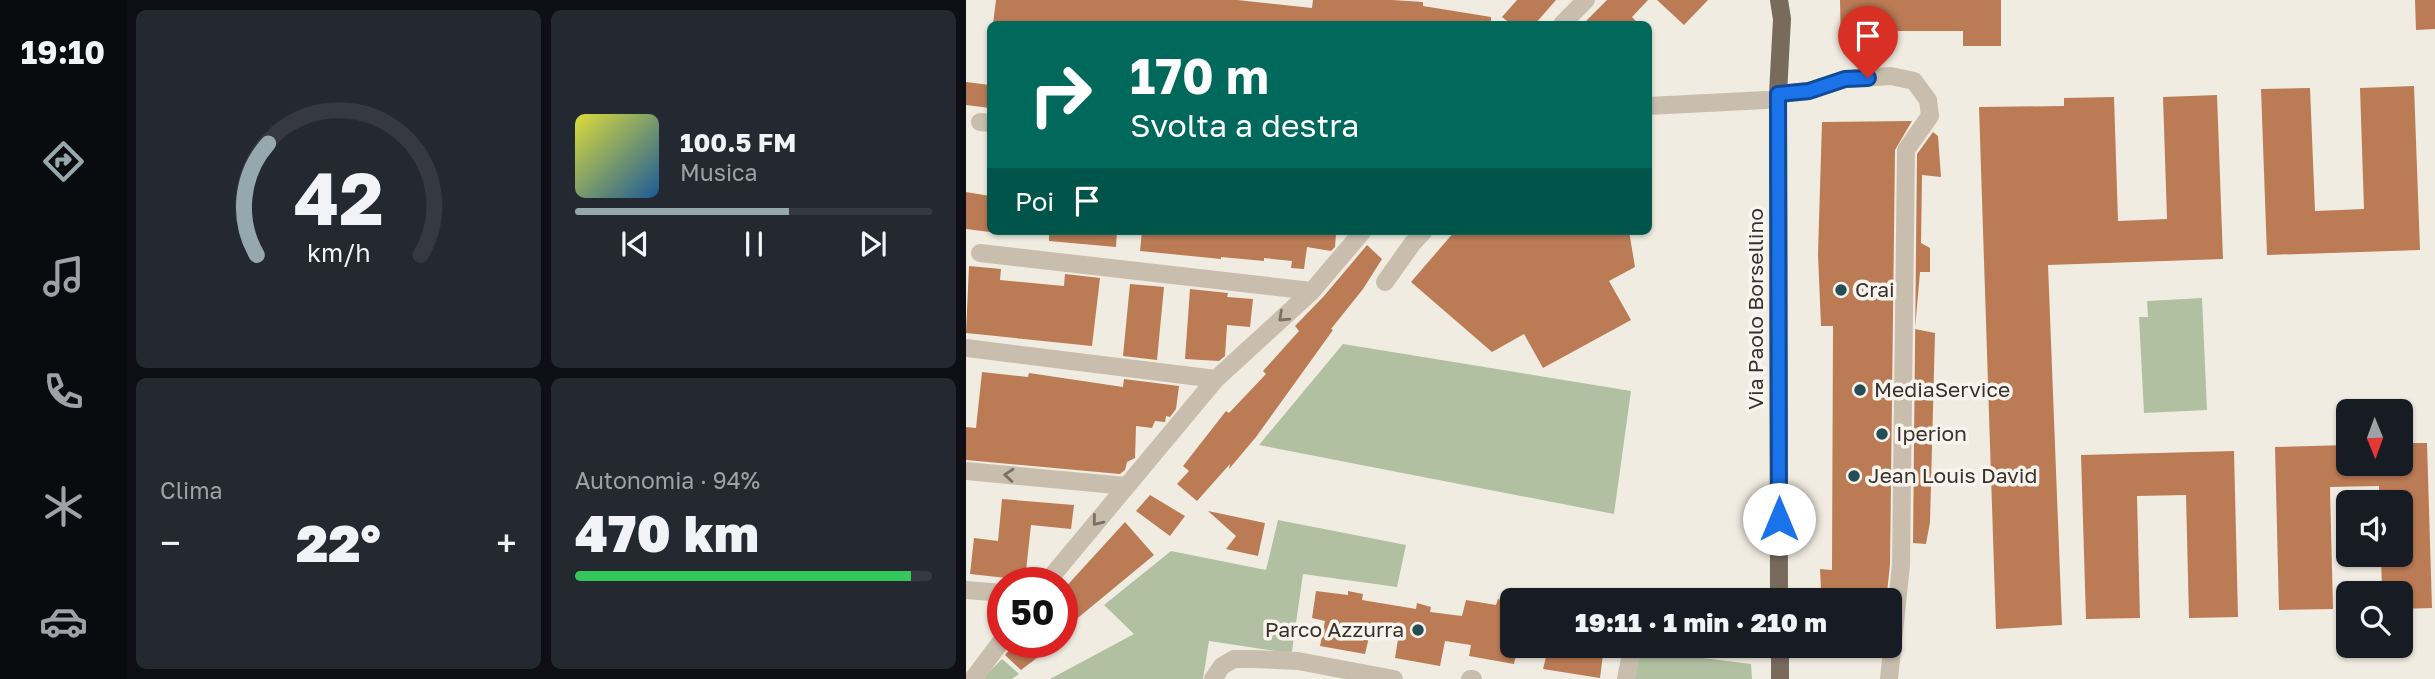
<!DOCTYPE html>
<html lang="it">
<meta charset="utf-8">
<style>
:root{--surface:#171b24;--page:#242831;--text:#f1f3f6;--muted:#9ea1a6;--line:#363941;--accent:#95a8ae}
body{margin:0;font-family:"Golos Text",sans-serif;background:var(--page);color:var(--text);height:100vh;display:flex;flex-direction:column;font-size:26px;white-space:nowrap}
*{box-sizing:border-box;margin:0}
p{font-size:23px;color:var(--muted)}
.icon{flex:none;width:38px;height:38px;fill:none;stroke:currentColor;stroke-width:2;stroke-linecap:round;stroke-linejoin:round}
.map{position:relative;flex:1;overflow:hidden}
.side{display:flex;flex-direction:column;gap:10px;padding:10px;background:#0d0f14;width:840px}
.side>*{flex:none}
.banner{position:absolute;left:21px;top:21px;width:665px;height:214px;border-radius:10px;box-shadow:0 2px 5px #0004;background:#00695c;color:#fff;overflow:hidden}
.needle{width:46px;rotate:179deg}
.buttons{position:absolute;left:1370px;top:399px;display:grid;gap:14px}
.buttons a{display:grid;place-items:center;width:77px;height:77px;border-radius:10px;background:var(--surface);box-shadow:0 2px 5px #0004;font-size:35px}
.speed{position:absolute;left:21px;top:567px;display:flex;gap:14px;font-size:35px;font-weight:700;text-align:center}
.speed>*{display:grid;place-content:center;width:91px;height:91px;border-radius:50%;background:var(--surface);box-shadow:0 2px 5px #0004;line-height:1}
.speed .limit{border:10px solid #d22;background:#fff;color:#111}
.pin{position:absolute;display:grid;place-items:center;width:60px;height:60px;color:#fff;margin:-72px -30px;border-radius:50% 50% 50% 0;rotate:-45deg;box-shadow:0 0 7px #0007}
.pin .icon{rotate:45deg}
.me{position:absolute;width:77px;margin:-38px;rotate:0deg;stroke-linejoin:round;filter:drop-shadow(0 0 5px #0008)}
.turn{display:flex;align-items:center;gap:24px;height:147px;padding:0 28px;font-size:32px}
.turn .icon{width:91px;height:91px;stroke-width:2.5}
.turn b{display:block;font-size:49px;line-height:60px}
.then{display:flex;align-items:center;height:66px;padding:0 28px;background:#0003;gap:14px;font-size:26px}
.big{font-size:52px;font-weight:800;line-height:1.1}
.side .tile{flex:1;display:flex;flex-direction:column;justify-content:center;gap:10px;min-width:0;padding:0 24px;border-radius:10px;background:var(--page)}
.side .dial{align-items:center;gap:0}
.dial svg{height:182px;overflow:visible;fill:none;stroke:var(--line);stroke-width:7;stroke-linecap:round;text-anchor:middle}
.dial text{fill:var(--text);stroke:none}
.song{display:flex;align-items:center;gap:21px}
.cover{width:84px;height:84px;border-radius:10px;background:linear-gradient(135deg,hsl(60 70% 55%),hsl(210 70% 35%))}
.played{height:7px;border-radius:4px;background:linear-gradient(90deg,var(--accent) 60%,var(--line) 60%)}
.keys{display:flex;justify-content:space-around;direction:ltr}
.heat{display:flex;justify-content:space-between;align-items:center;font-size:38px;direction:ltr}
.charge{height:10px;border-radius:5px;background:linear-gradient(90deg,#34c759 94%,var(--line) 0)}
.side .tiles{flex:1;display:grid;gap:10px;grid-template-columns:repeat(2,1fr)}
.trip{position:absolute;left:534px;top:588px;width:402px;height:70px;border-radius:10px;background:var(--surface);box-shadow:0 2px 5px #0004;font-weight:800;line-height:70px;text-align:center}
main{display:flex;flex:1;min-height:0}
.tab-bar{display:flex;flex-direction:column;width:126px;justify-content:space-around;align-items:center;background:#090b0e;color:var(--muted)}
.tab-bar .icon{width:49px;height:49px}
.tab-bar .active{color:var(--accent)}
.tab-bar b{font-size:32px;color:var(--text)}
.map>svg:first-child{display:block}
</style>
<main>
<nav class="tab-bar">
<b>19:10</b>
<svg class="icon active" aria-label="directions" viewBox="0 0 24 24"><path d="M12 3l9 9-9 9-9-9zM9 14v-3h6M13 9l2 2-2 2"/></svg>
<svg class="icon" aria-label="music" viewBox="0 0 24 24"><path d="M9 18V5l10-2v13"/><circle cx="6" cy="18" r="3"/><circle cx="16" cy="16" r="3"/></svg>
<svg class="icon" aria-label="phone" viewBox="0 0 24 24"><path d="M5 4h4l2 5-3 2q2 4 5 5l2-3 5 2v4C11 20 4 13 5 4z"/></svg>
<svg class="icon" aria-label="climate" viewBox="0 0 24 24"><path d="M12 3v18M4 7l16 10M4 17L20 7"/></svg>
<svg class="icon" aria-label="car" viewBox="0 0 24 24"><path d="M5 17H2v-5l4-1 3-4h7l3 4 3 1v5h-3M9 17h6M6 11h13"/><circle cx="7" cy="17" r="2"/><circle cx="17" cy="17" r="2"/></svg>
</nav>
<section class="side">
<div class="tiles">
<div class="tile dial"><svg viewBox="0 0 100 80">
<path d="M14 69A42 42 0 1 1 86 69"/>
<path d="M14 69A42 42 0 0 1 19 20" stroke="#95a8ae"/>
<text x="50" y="56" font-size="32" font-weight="700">42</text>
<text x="50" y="72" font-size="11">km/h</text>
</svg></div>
<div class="tile">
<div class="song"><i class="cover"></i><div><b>100.5 FM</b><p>Musica</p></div></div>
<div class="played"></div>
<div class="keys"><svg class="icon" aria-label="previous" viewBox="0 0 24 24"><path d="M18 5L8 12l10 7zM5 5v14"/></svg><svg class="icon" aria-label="pause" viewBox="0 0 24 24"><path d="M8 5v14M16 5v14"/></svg><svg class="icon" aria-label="next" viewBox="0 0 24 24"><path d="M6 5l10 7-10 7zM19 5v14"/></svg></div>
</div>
<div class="tile"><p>Clima</p>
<div class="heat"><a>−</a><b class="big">22°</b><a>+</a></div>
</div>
<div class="tile"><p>Autonomia · 94%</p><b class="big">470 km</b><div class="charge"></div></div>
</div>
</section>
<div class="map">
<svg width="1469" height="679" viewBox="0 0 1469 679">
<rect width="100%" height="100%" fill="#f1ece1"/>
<path fill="#b2c0a2" d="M 1236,298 L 1241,410 L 1178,413 L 1173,317 L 1182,317 L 1181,301 Z
M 377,344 L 665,391 L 648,514 L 293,445 Z
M 312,520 L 440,545 L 431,587 L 337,574 L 326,651 L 323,653 L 243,641 L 237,679 L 84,679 L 168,634 L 138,605 L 205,551 L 300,570 Z
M 673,650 L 785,664 L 786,679 L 668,679 Z
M 36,659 L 53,674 L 46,679 L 16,679 Z"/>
<path fill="#bb7b55" d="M 30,0 L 271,0 L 346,8 L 347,0 L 426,0 L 457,2 L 457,6 L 525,17 L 525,24 L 27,24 Z
M 551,0 L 590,0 L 569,24 L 545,24 L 536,17 Z
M 641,0 L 682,0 L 666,17 L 673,24 L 617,24 Z
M 691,0 L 742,0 L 718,25 Z
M 874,0 L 1035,0 L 1035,46 L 997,46 L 997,31 L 905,31 L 905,46 L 875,46 Z
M 1449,0 L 1469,0 L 1469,29 L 1450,30 Z
M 0,82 L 24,85 L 24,108 L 0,105 Z
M 1448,86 L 1454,250 L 1301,255 L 1295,89 L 1344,88 L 1349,211 L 1398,209 L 1394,88 Z
M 1251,95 L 1257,259 L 1082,265 L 1096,625 L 1030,629 L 1013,107 L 1098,106 L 1098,98 L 1148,97 L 1152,221 L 1201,219 L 1197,97 Z
M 946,121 L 929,150 L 924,564 L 921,593 L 855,590 L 854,569 L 866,570 L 867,326 L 855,326 L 852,254 L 856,122 Z
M 967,132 L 972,136 L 975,177 L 956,175 L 955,243 L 964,248 L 964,272 L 954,272 L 949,329 L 969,333 L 964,522 L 960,544 L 947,543 L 951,154 Z
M 0,192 L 24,196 L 24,232 L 0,229 Z
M 83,231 L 151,231 L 150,247 L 83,241 Z
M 176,231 L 346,231 L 370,234 L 369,247 L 365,251 L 341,247 L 338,269 L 325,268 L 326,261 L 298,258 L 298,261 L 255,257 L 255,259 L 174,251 Z
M 489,231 L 663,231 L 669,267 L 643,281 L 665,320 L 577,368 L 558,334 L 526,352 L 445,282 Z
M 401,245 L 416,259 L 397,289 L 365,329 L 367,330 L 290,437 L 263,469 L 264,464 L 231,501 L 211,484 L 223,471 L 217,466 L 260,411 L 263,413 L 300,374 L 297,371 L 333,331 L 329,326 L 358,296 Z
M 3,266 L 35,269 L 34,280 L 98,286 L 99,274 L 134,278 L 126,346 L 0,333 Z
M 164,284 L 198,287 L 191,360 L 157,356 Z
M 224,289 L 262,293 L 261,297 L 287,299 L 284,327 L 261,325 L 259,356 L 253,361 L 219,359 Z
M 16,372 L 62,377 L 63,373 L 157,387 L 158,379 L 213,386 L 210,409 L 204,417 L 200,416 L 199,422 L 189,421 L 186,428 L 170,426 L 169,458 L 161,462 L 159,470 L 154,474 L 0,460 L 0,427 L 10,428 Z
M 1435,443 L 1461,443 L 1466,608 L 1435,609 L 1435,593 L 1416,593 L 1415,555 L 1435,555 L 1435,502 L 1413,502 L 1413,486 L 1364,487 L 1367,609 L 1313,610 L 1309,447 L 1382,445 L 1382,464 L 1435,464 Z
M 1268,451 L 1272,617 L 1223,618 L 1220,495 L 1171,496 L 1174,618 L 1120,619 L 1115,455 Z
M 184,495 L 219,516 L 204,536 L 170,511 Z
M 36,499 L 108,505 L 105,529 L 65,525 L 59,580 L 4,574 L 8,538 L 32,541 Z
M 242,511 L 299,523 L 292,556 L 260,549 L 270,536 Z
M 159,522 L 188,555 L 96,631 L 96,591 Z
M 350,591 L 382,595 L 382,591 L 397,594 L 396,600 L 450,609 L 451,603 L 465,607 L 464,612 L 496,616 L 500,600 L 530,605 L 532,599 L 546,602 L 546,646 L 552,646 L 548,664 L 503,656 L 505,645 L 479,641 L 474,666 L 429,658 L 433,633 L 405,629 L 399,654 L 354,646 L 359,621 L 346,618 Z
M 50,642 L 92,642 L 55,670 L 39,655 Z
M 586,646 L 638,646 L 634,678 L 577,669 L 581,653 L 585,654 Z"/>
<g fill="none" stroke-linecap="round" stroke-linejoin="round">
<path stroke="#c9beae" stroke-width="18" d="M 596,24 L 620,0
M 812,94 L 843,91 L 879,79 L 925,76 L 948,81 L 962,100 L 964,116 L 940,150 L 935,565 L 923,679
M 682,106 L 800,100
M 14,122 L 24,123
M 14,253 L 346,291
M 419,282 L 446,244 L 458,231
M 0,348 L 250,379
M 0,471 L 160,486
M 80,583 L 250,379 L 346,291 L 397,231
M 0,590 L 37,593
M 7,679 L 37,639
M 247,679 L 256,666 L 268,659 L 287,659 L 332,661 L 428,679
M 504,679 L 507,679
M 660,679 L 666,648"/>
<path stroke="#796a5e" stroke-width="18" d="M 813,600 L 812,94 L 816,19 L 813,0
M 814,646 L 814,679"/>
</g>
<defs><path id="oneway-chevron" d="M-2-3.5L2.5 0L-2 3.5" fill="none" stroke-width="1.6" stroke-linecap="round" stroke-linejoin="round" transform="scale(1.75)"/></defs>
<g stroke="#797066">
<use href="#oneway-chevron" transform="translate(317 317) rotate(137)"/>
<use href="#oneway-chevron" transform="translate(43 475) rotate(-175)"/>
<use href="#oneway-chevron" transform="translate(131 521) rotate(129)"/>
</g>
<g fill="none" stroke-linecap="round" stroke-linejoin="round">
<g stroke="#114b97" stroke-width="18">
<path id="route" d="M 813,519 L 812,94 L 843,91 L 879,79 L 902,78"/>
</g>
<use href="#route" stroke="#1a73e8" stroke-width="12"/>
</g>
<g fill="#244d56" stroke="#f9f5ee" stroke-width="2.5">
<circle cx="875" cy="290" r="7"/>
<circle cx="894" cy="390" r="7"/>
<circle cx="916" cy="434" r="7"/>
<circle cx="888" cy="476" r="7"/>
<circle cx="452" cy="630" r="7"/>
</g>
<g text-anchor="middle" stroke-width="7" stroke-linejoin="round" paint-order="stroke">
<g font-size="21" fill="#38312c" stroke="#f9f5ee" text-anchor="start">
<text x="889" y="297">Crai</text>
<text x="908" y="397">MediaService</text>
<text x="930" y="441">Iperion</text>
<text x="902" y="483">Jean Louis David</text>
<text x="438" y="637" text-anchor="end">Parco Azzurra</text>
</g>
<g font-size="21" fill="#38312c" stroke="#f9f5ee">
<text transform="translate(790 309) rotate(-90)" y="7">Via Paolo Borsellino</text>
</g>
</g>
</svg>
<div class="buttons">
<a><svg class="needle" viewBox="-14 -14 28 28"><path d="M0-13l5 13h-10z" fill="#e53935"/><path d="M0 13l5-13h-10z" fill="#9ea1a6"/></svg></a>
<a><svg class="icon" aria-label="sound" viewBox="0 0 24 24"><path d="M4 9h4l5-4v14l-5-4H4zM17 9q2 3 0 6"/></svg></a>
<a><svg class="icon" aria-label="search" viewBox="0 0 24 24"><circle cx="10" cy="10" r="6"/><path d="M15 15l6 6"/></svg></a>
</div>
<div class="speed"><div class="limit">50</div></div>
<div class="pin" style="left:902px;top:78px;background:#d93025"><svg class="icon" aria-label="arrive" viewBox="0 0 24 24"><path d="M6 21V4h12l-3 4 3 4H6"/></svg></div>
<svg class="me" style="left:813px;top:519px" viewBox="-20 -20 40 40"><circle r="19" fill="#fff"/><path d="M0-13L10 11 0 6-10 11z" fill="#1a73e8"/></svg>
<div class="trip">19:11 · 1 min · 210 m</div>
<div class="banner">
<div class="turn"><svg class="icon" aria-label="right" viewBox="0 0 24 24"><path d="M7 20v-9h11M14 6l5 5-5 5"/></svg><div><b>170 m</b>Svolta a destra</div></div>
<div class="then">Poi<svg class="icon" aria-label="arrive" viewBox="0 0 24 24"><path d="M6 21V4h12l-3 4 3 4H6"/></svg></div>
</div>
</div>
</main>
